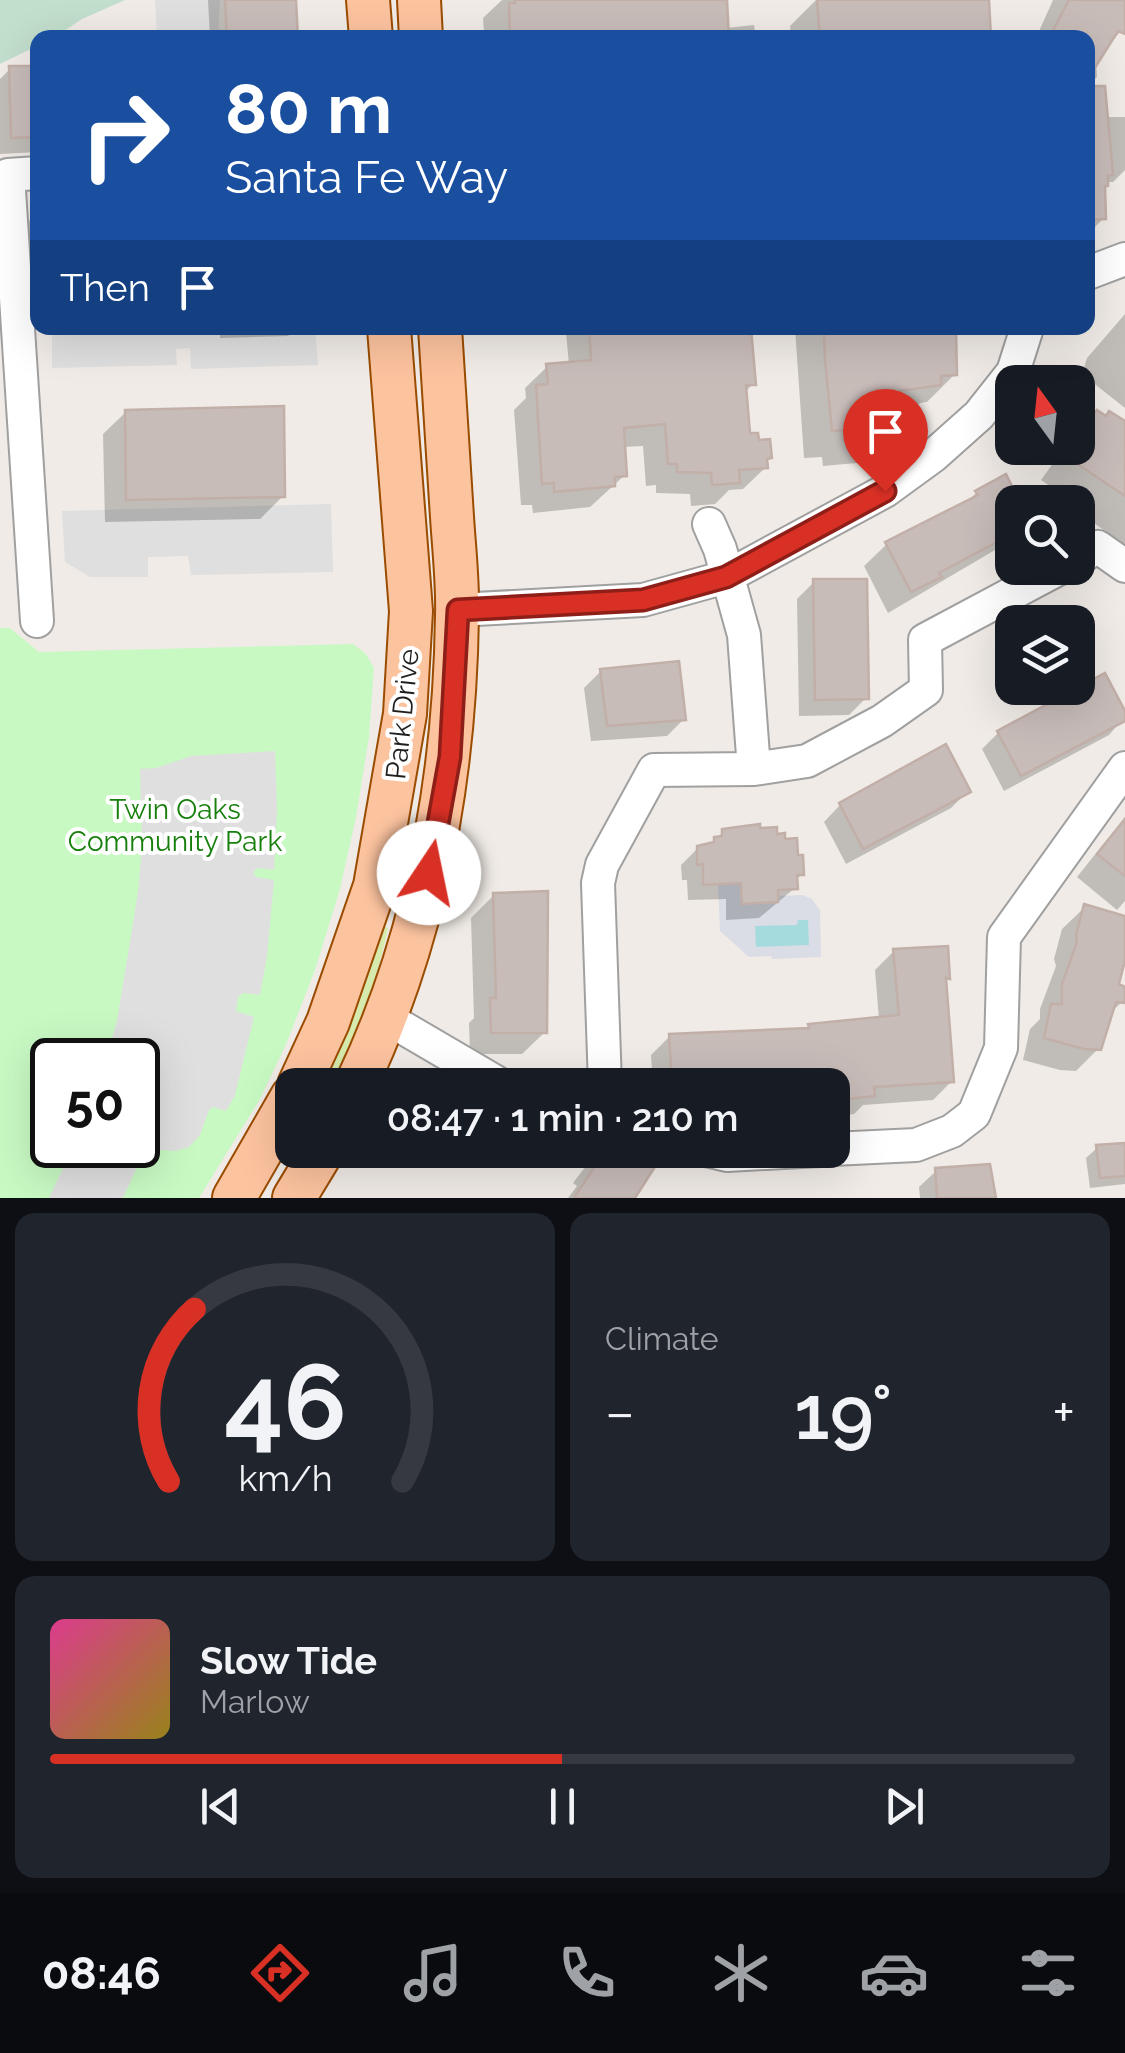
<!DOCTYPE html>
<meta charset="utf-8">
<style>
:root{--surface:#171b24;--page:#20242c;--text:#f1f3f6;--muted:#9ea1a6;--line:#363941;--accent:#d93025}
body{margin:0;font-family:Raleway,sans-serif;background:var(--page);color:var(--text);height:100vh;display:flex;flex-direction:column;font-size:38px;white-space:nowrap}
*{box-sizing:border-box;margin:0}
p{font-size:32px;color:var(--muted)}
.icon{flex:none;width:55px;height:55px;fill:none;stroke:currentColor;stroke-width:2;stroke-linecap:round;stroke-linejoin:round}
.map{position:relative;height:1198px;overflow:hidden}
.drawer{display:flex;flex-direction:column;gap:15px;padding:15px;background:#0d0f14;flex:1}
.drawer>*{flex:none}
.hud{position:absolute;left:30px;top:30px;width:1065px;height:305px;border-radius:20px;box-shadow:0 10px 40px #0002;background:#1a4fa0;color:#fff;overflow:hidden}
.needle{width:65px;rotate:345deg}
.controls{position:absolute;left:995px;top:365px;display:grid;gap:20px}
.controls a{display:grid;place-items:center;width:100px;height:100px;border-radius:20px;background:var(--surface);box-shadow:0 10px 40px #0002;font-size:50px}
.speed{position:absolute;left:30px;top:1038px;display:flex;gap:20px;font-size:50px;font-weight:700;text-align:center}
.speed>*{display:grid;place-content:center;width:130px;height:130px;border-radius:50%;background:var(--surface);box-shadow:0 10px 40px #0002;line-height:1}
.speed .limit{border:5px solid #111;border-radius:15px;background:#fff;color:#111}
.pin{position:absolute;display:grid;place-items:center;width:85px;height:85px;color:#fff;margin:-102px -42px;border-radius:50% 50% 50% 0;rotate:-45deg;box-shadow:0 0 10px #0007}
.pin .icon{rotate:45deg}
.me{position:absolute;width:110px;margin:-55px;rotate:11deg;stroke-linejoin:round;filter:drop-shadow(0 0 8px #0008)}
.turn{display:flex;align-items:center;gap:35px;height:210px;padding:0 30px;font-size:45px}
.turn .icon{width:130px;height:130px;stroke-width:2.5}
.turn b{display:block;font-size:70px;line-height:85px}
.then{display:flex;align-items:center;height:95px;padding:0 30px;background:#0003;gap:20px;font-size:38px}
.big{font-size:75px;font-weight:600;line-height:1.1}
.drawer .tile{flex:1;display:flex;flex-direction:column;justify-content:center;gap:15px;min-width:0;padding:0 35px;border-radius:20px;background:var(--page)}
.drawer .dial{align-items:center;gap:0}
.dial svg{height:260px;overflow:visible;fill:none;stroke:var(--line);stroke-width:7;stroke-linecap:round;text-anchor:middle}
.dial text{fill:var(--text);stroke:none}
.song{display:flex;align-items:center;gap:30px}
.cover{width:120px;height:120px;border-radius:15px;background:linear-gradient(135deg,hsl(330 70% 55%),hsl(50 70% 35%))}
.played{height:10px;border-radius:5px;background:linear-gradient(90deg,var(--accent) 50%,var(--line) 50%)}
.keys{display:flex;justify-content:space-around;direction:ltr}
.heat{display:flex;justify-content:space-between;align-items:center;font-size:55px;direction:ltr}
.drawer .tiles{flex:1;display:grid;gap:15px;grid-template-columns:1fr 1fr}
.tile:last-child{grid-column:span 2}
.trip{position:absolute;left:275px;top:1068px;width:575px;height:100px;border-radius:20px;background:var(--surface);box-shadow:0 10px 40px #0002;font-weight:600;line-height:100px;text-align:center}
.menu{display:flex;height:160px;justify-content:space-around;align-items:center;background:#090b0e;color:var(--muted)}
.menu .icon{width:70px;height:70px}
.menu .current{color:var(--accent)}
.menu b{font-size:45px;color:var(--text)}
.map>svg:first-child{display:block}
</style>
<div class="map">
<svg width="1125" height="1198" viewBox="0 0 1125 1198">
<rect width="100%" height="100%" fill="#f0ebe6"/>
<path fill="#d5eaac" d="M 382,926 L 388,928 C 377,983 355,1034 332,1085 L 316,1085 Z"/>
<path fill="#c2decc" d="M 0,0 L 125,0 L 82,19 L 55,37 L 38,38 L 37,46 L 0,64 Z"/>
<path fill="#c8f9c3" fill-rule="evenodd" d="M 0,628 L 10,628 L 39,652 L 353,644 L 366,654 L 374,668 L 369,737 L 356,817 L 340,889 L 315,970 L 287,1042 L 260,1099 L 199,1198 L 0,1198 ZM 52,1060 L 138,1060 L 138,1145 L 52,1145 Z"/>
<path fill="#dfdfdf" d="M 155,0 L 220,0 L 218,29 L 222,30 L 222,37 L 157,37 Z
M 52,328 L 315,328 L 318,365 L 191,369 L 190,348 L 176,349 L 177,365 L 52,368 Z
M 331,504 L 333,572 L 191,575 L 188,556 L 148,557 L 148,577 L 90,577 L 65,562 L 62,511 Z
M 275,751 L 277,810 L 274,870 L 258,868 L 253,872 L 256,877 L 274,880 L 267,956 L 260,995 L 243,993 L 238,997 L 236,1011 L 254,1017 L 235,1095 L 226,1111 L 213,1107 L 209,1110 L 200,1135 L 189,1147 L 176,1151 L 161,1150 L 138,1142 L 138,1060 L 106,1060 L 117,1021 L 138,892 L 142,847 L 140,769 L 156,768 L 191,756 Z
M 74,1145 L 125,1145 L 142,1156 L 123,1198 L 49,1198 Z"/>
<path fill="#dadce6" d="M 741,883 L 743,904 L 778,903 L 778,896 L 803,895 L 812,899 L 820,910 L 821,957 L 772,959 L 771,956 L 749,957 L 720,931 L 718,884 Z"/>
<path fill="#a6dbdd" d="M 798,920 L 808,920 L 809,945 L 756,947 L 755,926 L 797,925 Z"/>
<path fill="#0003" d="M 208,0 L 293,0 L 295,38 L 210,38 Z
M 502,0 L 725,0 L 726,28 L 754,25 L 755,32 L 763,32 L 763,38 L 478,38 L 484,32 L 483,18 Z
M 816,0 L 956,0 L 989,38 L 791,38 L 790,26 Z
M 1053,0 L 1125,0 L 1125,26 L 1096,60 L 1097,77 L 1089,85 L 1097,85 L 1104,117 L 1125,117 L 1125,170 L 1113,182 L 1105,182 L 1102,188 L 1104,218 L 1088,234 L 1088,38 L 1036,38 Z
M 38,68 L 38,152 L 0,154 L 0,79 L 10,69 Z
M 38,212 L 38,289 L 28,289 L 27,223 Z
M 1125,314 L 1125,408 L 1082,374 L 1087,358 Z
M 220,328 L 297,328 L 288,336 L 220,338 Z
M 541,328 L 749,328 L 753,384 L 744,393 L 747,436 L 769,457 L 766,467 L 743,489 L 729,490 L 715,504 L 691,506 L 690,494 L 656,493 L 656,485 L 646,486 L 643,446 L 623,447 L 625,475 L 590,507 L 533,513 L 532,505 L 521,505 L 514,410 L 526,398 L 525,388 L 548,366 L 569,365 L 566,332 L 541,333 Z
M 795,328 L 953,328 L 955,374 L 927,402 L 920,403 L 911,412 L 898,414 L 899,420 L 857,463 L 823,466 L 822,457 L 804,458 Z
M 126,412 L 283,496 L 260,519 L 105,522 L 103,434 Z
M 1097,413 L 1125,425 L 1125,555 L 1116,549 L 1121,542 L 1078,512 L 1078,502 L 1063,502 L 1046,491 L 1050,486 L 1041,480 L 1064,448 L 1078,448 L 1078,432 Z
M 1005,478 L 1017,502 L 1012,502 L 1012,540 L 888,613 L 864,566 L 887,544 L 965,504 L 976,493 Z
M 814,582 L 866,698 L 849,715 L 799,716 L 797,599 Z
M 601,671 L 684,719 L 667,736 L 591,741 L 584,688 Z
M 1125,716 L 1109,735 L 1004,791 L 982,749 L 998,733 Z
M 968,791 L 951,808 L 846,864 L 824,822 L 840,805 Z
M 1125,817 L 1125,901 L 1117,910 L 1077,877 Z
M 723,832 L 802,874 L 795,881 L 795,888 L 759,918 L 726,920 L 726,899 L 688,900 L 687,880 L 682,880 L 681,865 L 698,848 L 708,846 Z
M 494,895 L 545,1032 L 522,1054 L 470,1054 L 469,1023 L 474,1018 L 471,918 Z
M 1085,907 L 1125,918 L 1125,958 L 1116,985 L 1125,989 L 1122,1002 L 1109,1014 L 1099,1048 L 1076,1071 L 1060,1070 L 1023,1060 L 1030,1029 L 1040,1019 L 1040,1009 L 1056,966 L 1054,959 L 1062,929 Z
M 894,951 L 948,978 L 944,981 L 952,1081 L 933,1100 L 863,1105 L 854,1114 L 832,1117 L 832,1085 L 653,1085 L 651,1055 L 670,1036 L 805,1030 L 810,1026 L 879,1019 L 875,970 Z
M 1125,1145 L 1125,1184 L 1090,1188 L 1086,1158 L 1097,1148 Z
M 598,1150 L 635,1150 L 654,1162 L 632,1198 L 568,1198 L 577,1186 L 573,1183 Z
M 936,1171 L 992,1179 L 993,1198 L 920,1198 L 919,1187 Z"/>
<path fill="#c8bcb9" stroke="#c2afa8" stroke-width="2.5" d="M 225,0 L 296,0 L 298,38 L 227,38 Z
M 515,0 L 727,0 L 729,38 L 510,38 L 509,3 L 515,3 Z
M 817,0 L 989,0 L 991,38 L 820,38 Z
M 1069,0 L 1125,0 L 1125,34 L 1118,31 L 1088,79 L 1088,38 L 1049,38 Z
M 9,66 L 38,66 L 38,137 L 11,138 Z
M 1088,86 L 1105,86 L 1113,175 L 1108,176 L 1108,186 L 1105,186 L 1106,219 L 1088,220 Z
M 589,328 L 751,328 L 756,385 L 746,385 L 750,433 L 758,433 L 759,440 L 770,439 L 772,458 L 767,459 L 768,468 L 739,470 L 740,483 L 712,485 L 711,473 L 677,472 L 677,464 L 668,464 L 665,424 L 624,428 L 627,476 L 615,477 L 615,486 L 554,492 L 554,483 L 542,484 L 536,385 L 548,384 L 546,364 L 591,360 Z
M 842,328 L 956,330 L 957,375 L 941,376 L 941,385 L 899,391 L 901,421 L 887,423 L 888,436 L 850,439 L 849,430 L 832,431 L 825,359 L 824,334 L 842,332 Z
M 284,406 L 285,497 L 126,500 L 125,410 Z
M 1097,410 L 1106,416 L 1109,411 L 1125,421 L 1125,496 L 1073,461 L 1077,456 L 1068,450 L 1078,448 L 1078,433 Z
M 1006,474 L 1020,502 L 1012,502 L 1012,534 L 939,573 L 942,577 L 911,592 L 885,542 L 978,495 L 975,491 Z
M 813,579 L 867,579 L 869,699 L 815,700 Z
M 679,661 L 686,720 L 607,726 L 600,669 Z
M 1105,673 L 1125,711 L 1125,721 L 1021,776 L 997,731 Z
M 946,744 L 971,792 L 863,849 L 839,803 Z
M 1125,819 L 1125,876 L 1097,854 Z
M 760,824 L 760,828 L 777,827 L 777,834 L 785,833 L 785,839 L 797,838 L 798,855 L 803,855 L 804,875 L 797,875 L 798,889 L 778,890 L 778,902 L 742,904 L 741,883 L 703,885 L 703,864 L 697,865 L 697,846 L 714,842 L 714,837 L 722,836 L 722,829 Z
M 548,891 L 547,1033 L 491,1033 L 490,998 L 496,998 L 493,893 Z
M 1084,904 L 1125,916 L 1125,960 L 1119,984 L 1125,987 L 1125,1003 L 1116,1002 L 1101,1050 L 1084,1049 L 1044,1038 L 1051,1004 L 1062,1004 L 1062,984 L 1077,942 L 1076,935 Z
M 948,946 L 950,979 L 946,978 L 954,1082 L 874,1087 L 875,1096 L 832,1101 L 832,1085 L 814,1085 L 814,1080 L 672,1085 L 669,1034 L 809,1028 L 808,1024 L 899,1015 L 893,949 Z
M 1125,1143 L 1125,1176 L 1100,1178 L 1096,1145 Z
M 578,1150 L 640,1150 L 658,1162 L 635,1198 L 574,1198 L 597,1163 Z
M 990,1164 L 996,1198 L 937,1198 L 935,1168 Z"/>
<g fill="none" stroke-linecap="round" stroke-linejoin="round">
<g stroke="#a0a0a0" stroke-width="36">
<path id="minor" d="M 1088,273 L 1125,259
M 709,524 L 720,549 L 744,635 L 754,769
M 1078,558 L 1098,547 L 1125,566
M 457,610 L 643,600 L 726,577 L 885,491 L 933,456 L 979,415 L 1013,372 L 1027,328
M 37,621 L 8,175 L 38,173
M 383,1016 L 501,1085
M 605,1085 L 598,883 L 602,865 L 654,770 L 754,769 L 807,761 L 882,721 L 926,690 L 925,640 L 1060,568
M 832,1149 L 916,1145 L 952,1131 L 974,1114 L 1001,1048 L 1004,937 L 1125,768
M 706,1150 L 727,1155 L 821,1150"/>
</g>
<g stroke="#9a4c00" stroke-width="46">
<path id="major" d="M 368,0 L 371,38
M 419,0 L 421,38
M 299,1085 L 328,1022 L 375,886 L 405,714 L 411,611 L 389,328
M 356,1085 C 426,938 455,777 457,615 C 458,582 454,549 452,517 C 448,454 444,391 440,328
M 234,1198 L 292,1097
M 294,1198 L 323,1150"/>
</g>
<use href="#minor" stroke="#fff" stroke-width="32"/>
<use href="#major" stroke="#fcc39f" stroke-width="42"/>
</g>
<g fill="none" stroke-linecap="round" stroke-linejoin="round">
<g stroke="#8d1f18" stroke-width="25">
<path id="route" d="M 429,873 L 450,757 L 458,610 L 643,600 L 726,577 L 885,491"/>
</g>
<use href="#route" stroke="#d93025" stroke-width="18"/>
</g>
<g text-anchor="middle" stroke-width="8" stroke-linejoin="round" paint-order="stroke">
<g font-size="28" fill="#1f1f1f" stroke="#fff">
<text transform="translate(402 714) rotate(-84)" y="10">Park Drive</text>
</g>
<g font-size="28" fill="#177f0c" stroke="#fff">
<text x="175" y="819">Twin Oaks<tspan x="175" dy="32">Community Park</tspan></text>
</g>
</g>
</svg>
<div class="controls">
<a><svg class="needle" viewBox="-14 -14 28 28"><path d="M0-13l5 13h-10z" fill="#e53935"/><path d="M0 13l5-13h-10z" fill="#9ea1a6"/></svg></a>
<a><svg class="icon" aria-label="search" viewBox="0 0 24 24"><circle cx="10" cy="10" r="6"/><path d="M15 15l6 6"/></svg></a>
<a><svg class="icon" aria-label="layers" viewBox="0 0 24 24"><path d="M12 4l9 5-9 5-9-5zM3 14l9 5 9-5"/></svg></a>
</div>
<div class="speed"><div class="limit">50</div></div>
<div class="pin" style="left:885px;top:491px;background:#d93025"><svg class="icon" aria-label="arrive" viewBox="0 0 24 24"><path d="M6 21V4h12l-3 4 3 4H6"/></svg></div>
<svg class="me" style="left:429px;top:873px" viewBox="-20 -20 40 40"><circle r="19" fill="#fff"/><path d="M0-13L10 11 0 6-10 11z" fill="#d93025"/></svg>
<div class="trip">08:47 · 1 min · 210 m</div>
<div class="hud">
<div class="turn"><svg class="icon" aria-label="right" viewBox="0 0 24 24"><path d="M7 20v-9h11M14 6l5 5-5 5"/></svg><div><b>80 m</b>Santa Fe Way</div></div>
<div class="then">Then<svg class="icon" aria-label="arrive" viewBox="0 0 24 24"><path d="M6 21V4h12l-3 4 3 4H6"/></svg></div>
</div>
</div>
<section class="drawer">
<div class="tiles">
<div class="tile dial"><svg viewBox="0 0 100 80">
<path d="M14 69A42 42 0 1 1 86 69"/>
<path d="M14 69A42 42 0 0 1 22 16" stroke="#d93025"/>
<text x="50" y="56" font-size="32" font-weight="700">46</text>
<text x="50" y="72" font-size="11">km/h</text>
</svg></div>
<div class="tile"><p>Climate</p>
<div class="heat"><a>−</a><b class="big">19°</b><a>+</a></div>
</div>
<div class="tile">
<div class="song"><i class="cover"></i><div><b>Slow Tide</b><p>Marlow</p></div></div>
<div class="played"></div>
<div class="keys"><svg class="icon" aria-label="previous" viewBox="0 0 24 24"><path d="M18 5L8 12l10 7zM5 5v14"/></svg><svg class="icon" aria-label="pause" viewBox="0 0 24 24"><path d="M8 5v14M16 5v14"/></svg><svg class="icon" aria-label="next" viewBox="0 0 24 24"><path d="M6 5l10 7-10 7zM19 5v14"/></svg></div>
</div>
</div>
</section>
<nav class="menu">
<b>08:46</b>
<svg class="icon current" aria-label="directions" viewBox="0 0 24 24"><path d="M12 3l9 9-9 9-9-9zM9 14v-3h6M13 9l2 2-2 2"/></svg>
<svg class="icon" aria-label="music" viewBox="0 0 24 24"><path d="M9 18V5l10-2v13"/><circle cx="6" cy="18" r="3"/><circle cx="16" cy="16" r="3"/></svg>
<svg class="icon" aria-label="phone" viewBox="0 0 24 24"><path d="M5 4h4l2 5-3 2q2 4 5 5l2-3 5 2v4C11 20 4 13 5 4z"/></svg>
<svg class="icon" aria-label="climate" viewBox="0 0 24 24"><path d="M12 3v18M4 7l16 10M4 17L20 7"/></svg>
<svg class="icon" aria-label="car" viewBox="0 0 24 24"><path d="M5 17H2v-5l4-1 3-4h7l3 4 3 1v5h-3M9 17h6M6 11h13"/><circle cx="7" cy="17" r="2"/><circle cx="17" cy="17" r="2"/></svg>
<svg class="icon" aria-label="filters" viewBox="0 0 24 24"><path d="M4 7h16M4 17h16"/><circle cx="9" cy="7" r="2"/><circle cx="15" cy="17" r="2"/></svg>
</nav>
